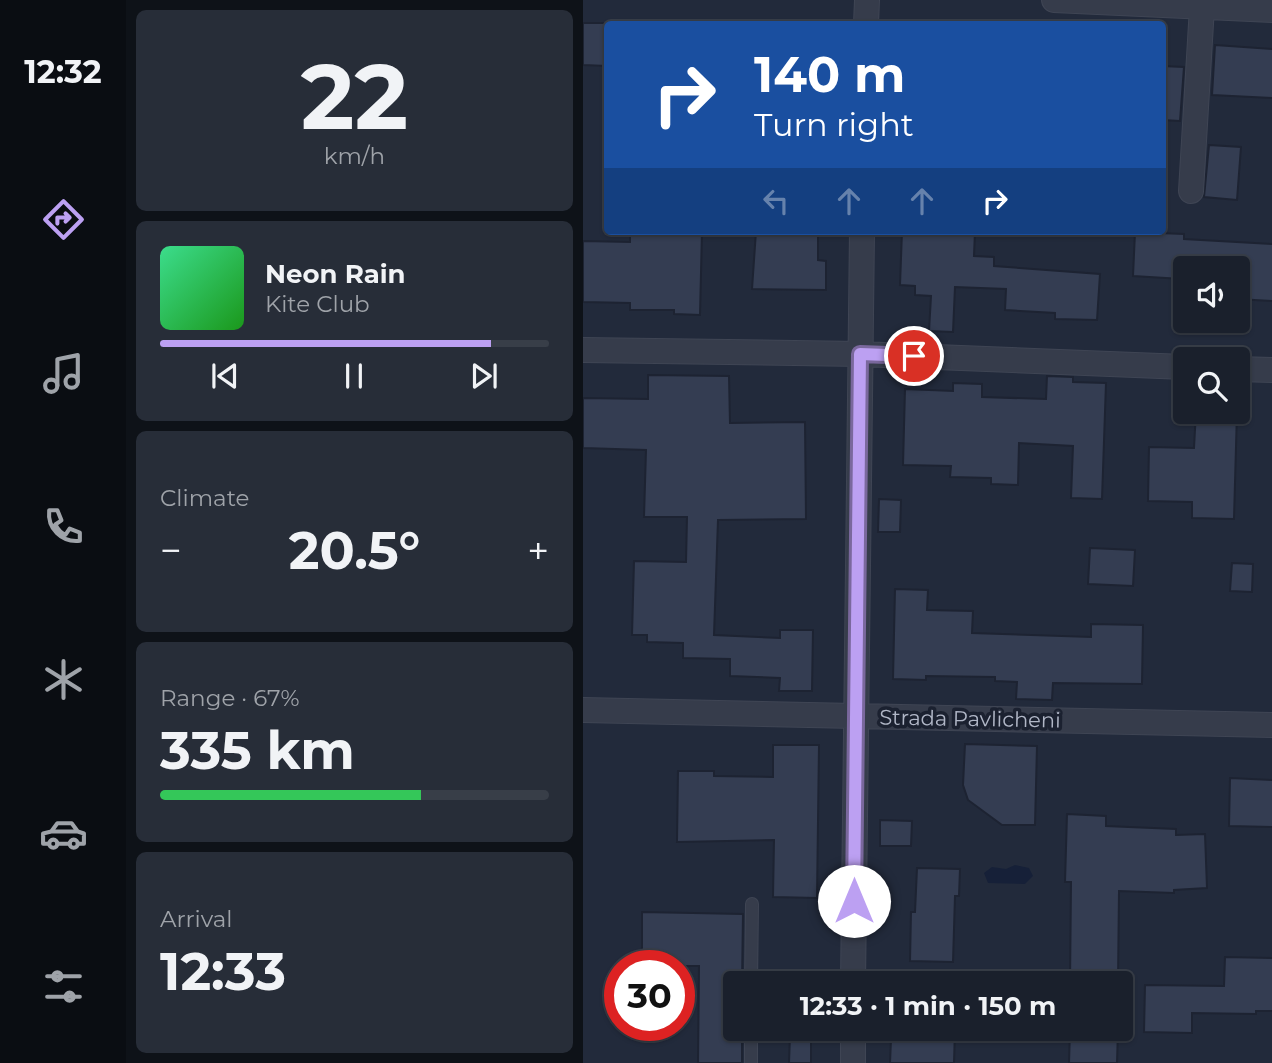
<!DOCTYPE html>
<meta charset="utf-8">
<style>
:root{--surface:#1a202c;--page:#272d38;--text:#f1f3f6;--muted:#9fa3a9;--line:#383e48;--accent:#bca0f2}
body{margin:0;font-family:Montserrat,sans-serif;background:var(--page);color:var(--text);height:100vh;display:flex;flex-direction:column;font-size:26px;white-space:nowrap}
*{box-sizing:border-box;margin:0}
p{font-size:23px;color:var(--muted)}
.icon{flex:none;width:38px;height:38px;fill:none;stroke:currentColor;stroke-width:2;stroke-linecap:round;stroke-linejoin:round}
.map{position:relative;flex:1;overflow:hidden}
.panel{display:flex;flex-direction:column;gap:10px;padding:10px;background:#0e1218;width:457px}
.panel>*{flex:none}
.banner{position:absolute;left:21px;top:21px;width:562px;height:214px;border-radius:7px;box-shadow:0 2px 5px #0004,0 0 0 2px var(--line);background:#1a4fa0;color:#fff;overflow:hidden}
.controls{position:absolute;left:590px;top:256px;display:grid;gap:14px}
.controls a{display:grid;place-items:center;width:77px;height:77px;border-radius:7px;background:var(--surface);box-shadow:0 2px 5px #0004,0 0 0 2px var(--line);font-size:35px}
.speed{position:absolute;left:21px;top:950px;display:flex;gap:14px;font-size:35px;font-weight:700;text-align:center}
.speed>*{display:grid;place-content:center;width:91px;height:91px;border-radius:50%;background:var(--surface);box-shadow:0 2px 5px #0004,0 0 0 2px var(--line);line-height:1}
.speed .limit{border:10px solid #d22;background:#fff;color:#111}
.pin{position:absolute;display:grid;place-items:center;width:60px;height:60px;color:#fff;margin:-30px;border:4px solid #fff;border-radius:50%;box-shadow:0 2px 7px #0007}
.me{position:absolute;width:77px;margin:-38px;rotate:0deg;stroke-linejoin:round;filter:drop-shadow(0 0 5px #0008)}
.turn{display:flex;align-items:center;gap:24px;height:147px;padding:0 35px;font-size:32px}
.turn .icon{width:91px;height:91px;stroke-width:2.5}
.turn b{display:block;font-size:49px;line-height:60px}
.lanes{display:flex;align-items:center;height:66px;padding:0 35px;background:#0003;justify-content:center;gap:35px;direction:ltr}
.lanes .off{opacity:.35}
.big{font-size:52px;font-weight:700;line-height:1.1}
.panel .widget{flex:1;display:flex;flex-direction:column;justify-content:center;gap:10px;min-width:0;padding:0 24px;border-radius:10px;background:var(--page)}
.panel .dial{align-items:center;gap:0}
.dial b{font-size:91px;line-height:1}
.song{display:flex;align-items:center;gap:21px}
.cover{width:84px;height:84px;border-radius:10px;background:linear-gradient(135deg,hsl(150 70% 55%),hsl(120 70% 35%))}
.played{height:7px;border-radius:4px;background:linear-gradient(90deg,var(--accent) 85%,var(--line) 85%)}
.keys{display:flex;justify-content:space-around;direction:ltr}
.heat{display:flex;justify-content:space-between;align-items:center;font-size:38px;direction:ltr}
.charge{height:10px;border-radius:5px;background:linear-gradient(90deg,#34c759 67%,var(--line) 0)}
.trip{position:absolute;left:140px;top:971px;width:410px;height:70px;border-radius:7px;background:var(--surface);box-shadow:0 2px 5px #0004,0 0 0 2px var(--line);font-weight:700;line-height:70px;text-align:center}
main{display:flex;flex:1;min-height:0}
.menu{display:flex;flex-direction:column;width:126px;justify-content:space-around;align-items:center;background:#0a0d12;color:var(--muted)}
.menu .icon{width:49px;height:49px}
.menu .current{color:var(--accent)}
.menu b{font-size:32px;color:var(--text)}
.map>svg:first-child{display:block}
</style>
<main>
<nav class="menu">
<b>12:32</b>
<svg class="icon current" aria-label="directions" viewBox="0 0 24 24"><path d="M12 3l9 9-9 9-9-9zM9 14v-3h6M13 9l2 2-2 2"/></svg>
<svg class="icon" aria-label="music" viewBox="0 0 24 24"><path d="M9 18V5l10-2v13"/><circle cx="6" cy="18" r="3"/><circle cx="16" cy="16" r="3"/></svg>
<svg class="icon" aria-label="phone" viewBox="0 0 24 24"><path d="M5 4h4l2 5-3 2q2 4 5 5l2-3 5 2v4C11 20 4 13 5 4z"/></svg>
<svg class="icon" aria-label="climate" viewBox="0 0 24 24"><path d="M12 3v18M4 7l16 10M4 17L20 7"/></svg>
<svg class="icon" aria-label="car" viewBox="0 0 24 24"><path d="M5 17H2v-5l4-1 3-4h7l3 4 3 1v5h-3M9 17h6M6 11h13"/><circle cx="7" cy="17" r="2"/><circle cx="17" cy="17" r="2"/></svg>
<svg class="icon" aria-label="filters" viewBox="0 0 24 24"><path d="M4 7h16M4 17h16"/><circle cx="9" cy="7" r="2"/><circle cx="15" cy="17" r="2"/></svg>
</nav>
<section class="panel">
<div class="widget dial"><b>22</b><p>km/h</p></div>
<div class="widget">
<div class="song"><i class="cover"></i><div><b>Neon Rain</b><p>Kite Club</p></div></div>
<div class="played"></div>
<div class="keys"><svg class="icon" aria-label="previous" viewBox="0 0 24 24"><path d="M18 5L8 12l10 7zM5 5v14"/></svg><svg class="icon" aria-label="pause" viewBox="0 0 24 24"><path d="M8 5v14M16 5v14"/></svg><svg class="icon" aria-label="next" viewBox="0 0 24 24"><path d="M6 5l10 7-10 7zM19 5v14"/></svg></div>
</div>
<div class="widget"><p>Climate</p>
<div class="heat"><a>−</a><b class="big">20.5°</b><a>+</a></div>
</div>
<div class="widget"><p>Range · 67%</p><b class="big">335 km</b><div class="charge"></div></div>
<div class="widget"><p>Arrival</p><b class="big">12:33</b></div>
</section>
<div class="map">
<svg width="690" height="1063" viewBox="0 0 690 1063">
<rect width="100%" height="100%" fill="#222a3b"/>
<path fill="#162038" d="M 432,865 L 446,868 L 450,876 L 442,884 L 405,883 L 401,873 L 409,867 L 423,869 Z"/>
<path fill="#343d52" stroke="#1d2332" stroke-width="2" d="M 0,23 L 24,23 L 24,66 L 0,65 Z
M 632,45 L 690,49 L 690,98 L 629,95 Z
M 579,66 L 601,67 L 597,121 L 579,120 Z
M 626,145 L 658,147 L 654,200 L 621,197 Z
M 47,231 L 119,231 L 117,315 L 91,314 L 91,310 L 47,310 L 47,303 L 0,302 L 0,241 L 47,242 Z
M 173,231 L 235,231 L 235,260 L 243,261 L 243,290 L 169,289 Z
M 319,231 L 392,231 L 391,256 L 411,257 L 411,266 L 517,274 L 514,320 L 472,319 L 472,313 L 422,310 L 423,289 L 372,287 L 370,332 L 346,331 L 348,296 L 332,295 L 332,286 L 317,285 Z
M 552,232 L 601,234 L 601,239 L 690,244 L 690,301 L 654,299 L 654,268 L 600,268 L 599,279 L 550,276 Z
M 65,375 L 146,376 L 147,423 L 222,422 L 223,519 L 135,520 L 131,635 L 197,638 L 197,630 L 230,630 L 229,691 L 196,691 L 197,678 L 147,676 L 147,659 L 100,658 L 100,643 L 64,642 L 64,635 L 49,635 L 51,561 L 103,562 L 104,517 L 61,517 L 63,450 L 0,448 L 0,398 L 65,399 Z
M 464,376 L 490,377 L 490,382 L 523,383 L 519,499 L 488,498 L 490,446 L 436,443 L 435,485 L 408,484 L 408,478 L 367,477 L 368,466 L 320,465 L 322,389 L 370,391 L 370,383 L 399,384 L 399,397 L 463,399 Z
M 613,411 L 654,411 L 651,519 L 609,518 L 609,502 L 565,501 L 566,447 L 611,448 Z
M 296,499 L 318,500 L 317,532 L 295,532 Z
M 507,548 L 552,550 L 550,586 L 505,584 Z
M 649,563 L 670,564 L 669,592 L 647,591 Z
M 312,589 L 345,590 L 344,610 L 390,611 L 389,633 L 508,637 L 508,624 L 560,625 L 559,684 L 470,683 L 469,700 L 433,699 L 434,682 L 412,681 L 412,677 L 343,676 L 343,680 L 310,679 Z
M 382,744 L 454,746 L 452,825 L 419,825 L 385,800 L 380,785 Z
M 190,745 L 236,745 L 234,898 L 190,897 L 191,840 L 94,842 L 95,771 L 131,771 L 131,776 L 190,777 Z
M 647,778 L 690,780 L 690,827 L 646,826 Z
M 484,814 L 523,816 L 523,826 L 593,829 L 593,835 L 622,834 L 624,888 L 591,890 L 591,893 L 536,891 L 535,984 L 487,984 L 488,882 L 482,882 Z
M 297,820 L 329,821 L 328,846 L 297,846 Z
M 334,868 L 377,869 L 376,896 L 372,896 L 370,962 L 327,961 L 328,912 L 332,912 Z
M 59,912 L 160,914 L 159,984 L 152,984 L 152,1029 L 159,1029 L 159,1063 L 115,1063 L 116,966 L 59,966 Z
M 642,957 L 690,958 L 690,1011 L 673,1011 L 673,1014 L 609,1013 L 609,1033 L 561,1032 L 562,985 L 641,986 Z
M 323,1029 L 372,1029 L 371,1063 L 307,1063 L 308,1039 L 323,1039 Z
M 487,1029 L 535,1029 L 534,1063 L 486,1063 Z
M 207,1035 L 228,1035 L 228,1063 L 206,1063 Z"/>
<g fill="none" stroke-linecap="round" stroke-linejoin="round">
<g stroke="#3f4554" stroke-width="14">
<path id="service" d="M 168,984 L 169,904
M 168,1063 L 168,1029"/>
</g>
<g stroke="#3f4554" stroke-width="26">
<path id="minor" d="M 471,0 L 690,10
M 283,24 L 284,0
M 608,191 L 619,7
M 0,350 L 277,354 L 602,367
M 654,369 L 690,370
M 0,710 L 690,725
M 270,984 L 279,231
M 270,1063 L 270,1029"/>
</g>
<use href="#service" stroke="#363c4b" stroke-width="12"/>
<use href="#minor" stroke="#363c4b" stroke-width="24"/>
</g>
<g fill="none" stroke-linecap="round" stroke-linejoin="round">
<g stroke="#7a689d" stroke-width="18">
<path id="route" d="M 271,901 L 277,354 L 331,356"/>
</g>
<use href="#route" stroke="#bca0f2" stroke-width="12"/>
</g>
<g text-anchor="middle" stroke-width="7" stroke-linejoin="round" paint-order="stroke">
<g font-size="21" fill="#b1b7c7" stroke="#1b2130">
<text transform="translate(387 719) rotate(1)" y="7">Strada Pavlicheni</text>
</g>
</g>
</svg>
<div class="controls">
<a><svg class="icon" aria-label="sound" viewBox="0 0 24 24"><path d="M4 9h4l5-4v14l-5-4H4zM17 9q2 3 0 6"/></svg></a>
<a><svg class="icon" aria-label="search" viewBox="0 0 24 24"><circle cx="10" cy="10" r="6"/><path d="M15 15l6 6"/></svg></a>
</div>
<div class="speed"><div class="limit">30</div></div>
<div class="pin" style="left:331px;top:356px;background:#d93025"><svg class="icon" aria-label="arrive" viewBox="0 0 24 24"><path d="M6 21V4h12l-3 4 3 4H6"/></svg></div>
<svg class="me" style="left:271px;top:901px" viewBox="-20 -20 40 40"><circle r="19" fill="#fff"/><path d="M0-13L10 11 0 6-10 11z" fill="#bca0f2"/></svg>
<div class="trip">12:33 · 1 min · 150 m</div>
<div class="banner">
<div class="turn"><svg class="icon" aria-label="right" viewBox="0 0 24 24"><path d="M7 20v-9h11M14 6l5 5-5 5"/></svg><div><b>140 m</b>Turn right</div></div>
<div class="lanes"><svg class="icon off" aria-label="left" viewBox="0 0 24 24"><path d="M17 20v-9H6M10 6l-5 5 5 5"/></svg><svg class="icon off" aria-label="ahead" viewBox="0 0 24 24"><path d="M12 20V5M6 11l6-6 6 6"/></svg><svg class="icon off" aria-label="ahead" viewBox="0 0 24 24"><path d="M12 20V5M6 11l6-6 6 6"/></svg><svg class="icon" aria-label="right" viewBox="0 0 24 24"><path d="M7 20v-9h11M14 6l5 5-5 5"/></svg></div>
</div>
</div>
</main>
